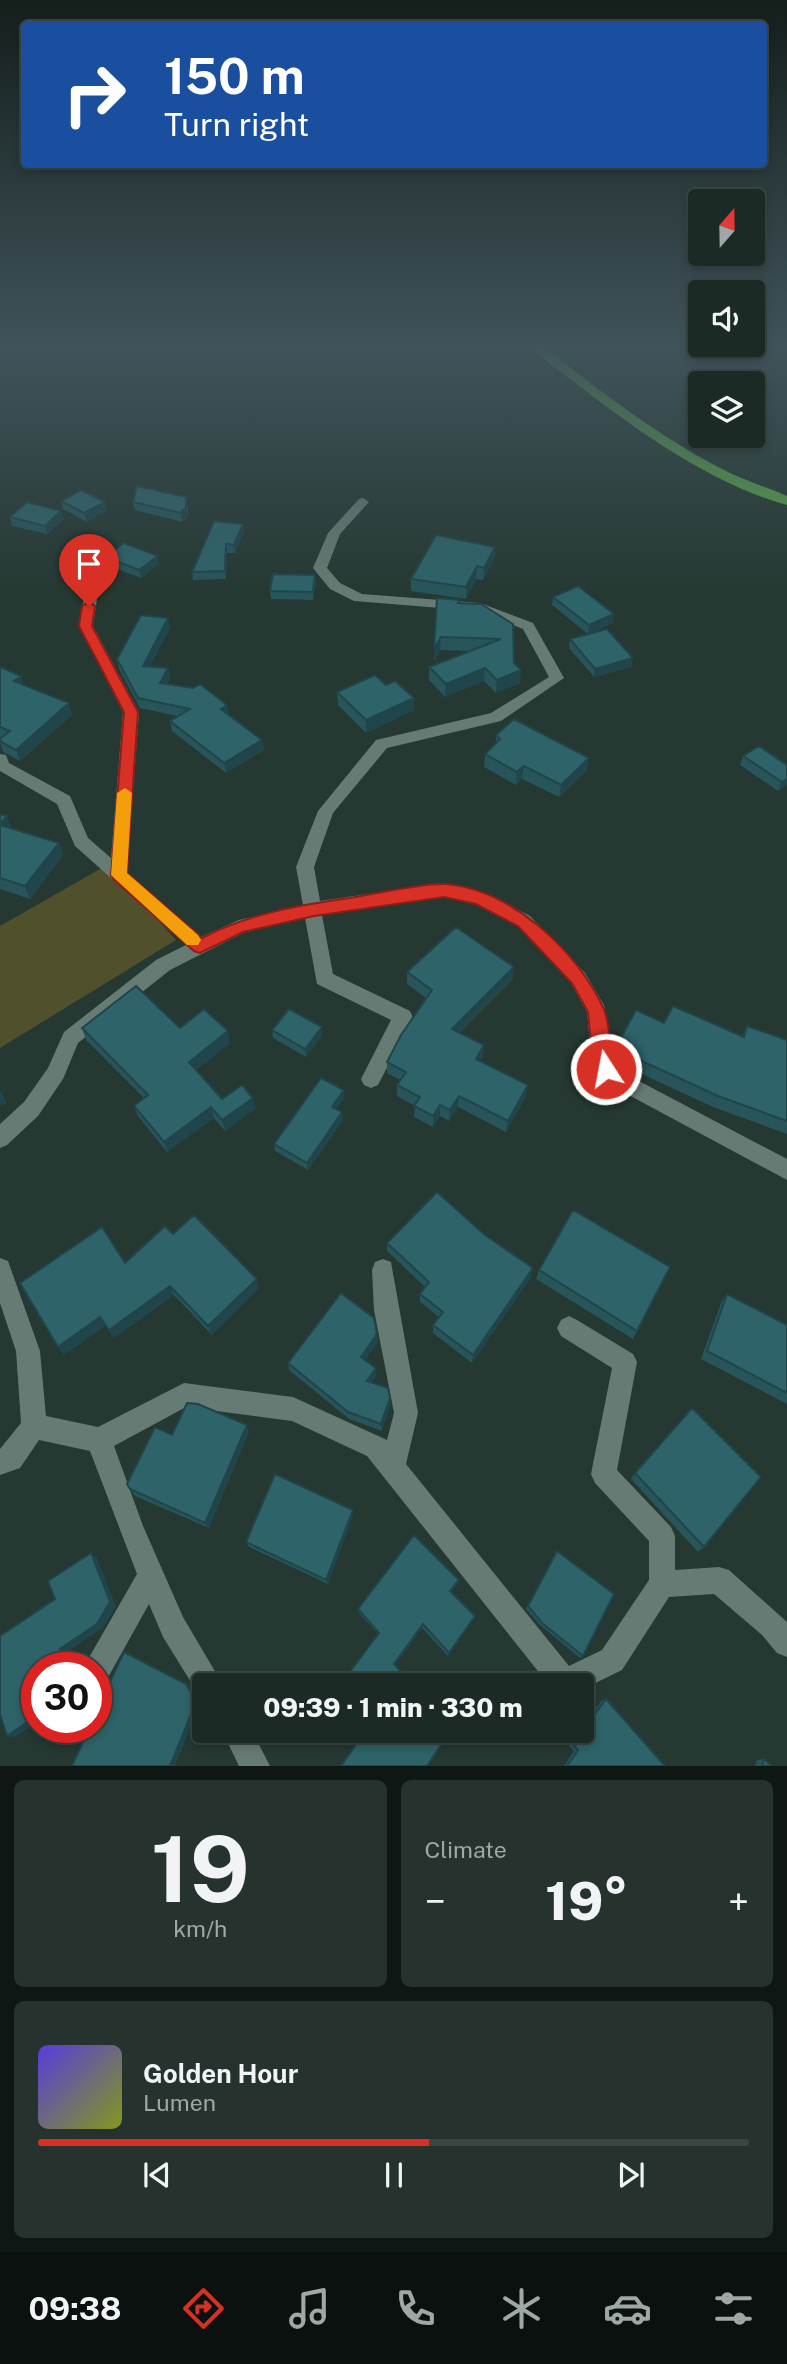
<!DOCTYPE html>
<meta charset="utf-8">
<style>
:root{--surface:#1c2a26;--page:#25322e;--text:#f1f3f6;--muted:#a0a7a7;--line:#3a4643;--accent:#d93025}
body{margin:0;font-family:"Public Sans",sans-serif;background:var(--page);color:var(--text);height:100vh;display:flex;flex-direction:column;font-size:26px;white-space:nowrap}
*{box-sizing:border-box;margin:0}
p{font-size:23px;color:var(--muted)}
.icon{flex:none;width:38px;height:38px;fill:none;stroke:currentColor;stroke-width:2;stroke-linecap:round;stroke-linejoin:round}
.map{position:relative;height:1766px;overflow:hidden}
.sheet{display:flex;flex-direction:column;gap:14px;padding:14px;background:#0f1715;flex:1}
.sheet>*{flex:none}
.top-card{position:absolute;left:21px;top:21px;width:746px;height:147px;border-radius:7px;box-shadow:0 4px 10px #0003,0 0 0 2px var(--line);background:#1a4fa0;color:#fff;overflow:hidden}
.needle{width:46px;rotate:20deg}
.fabs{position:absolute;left:688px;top:189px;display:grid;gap:14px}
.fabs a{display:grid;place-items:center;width:77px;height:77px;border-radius:7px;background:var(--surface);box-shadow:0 4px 10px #0003,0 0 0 2px var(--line);font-size:35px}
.speed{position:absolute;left:21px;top:1652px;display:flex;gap:14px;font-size:35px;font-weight:700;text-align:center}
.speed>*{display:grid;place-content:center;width:91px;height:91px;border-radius:50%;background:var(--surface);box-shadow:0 4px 10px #0003,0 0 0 2px var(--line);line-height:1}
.speed .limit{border:10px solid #d22;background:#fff;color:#111}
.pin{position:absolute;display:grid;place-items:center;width:60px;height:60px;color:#fff;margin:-72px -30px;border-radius:50% 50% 50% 0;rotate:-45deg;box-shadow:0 0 7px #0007}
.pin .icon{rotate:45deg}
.me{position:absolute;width:77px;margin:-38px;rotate:349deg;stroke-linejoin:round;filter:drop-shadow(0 0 5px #0008)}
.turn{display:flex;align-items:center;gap:24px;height:147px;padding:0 28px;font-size:32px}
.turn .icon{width:91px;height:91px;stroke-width:2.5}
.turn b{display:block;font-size:49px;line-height:60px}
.big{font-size:52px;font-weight:800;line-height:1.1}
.sheet .widget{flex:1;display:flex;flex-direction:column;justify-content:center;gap:10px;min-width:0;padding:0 24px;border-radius:10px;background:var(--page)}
.sheet .dial{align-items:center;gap:0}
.dial b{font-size:91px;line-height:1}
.song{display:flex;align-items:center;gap:21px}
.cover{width:84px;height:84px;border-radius:10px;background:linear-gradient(135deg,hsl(250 70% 55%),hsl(70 70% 35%))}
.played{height:7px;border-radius:4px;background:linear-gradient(90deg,var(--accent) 55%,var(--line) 55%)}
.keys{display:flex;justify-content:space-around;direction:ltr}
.heat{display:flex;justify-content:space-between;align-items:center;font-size:38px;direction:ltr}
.sheet .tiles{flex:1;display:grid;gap:14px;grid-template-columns:1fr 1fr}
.widget:last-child{grid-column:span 2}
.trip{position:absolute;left:192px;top:1673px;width:402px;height:70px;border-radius:7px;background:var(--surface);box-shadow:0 4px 10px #0003,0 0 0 2px var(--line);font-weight:800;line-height:70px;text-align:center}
.tab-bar{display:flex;height:112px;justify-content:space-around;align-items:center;background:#0b110f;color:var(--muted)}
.tab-bar .icon{width:49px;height:49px}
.tab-bar .active{color:var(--accent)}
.tab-bar b{font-size:32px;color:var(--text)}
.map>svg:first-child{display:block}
</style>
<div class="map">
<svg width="787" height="1766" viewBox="0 0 787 1766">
<rect width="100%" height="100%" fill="#253832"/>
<path fill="#50502c" d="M 107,865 L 176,940 L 0,1048 L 0,926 Z"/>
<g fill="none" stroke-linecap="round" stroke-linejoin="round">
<path fill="#667b73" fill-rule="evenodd" d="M 363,498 L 369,502 L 340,534 L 327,568 L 340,583 L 362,594 L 480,603 L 533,623 L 564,678 L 501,721 L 387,748 L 333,813 L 314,867 L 320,901 L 444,883 L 486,893 L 530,916 L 585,973 L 604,1005 L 614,1064 L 639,1081 L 787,1159 L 787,1180 L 625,1093 L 599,1075 L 591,1053 L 587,1012 L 571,983 L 518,926 L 476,904 L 444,897 L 322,915 L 333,974 L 410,1011 L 413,1017 L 378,1085 L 371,1088 L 364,1085 L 361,1079 L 391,1020 L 317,984 L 305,918 L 243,933 L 170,970 L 78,1043 L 63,1079 L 38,1116 L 7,1145 L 0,1148 L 0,1124 L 24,1102 L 48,1068 L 64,1032 L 156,960 L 186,945 L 75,846 L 57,804 L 0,771 L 0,754 L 6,755 L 9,763 L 70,796 L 88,838 L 111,858 L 123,712 L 79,626 L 90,562 L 95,561 L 102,565 L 93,626 L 139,712 L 127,872 L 201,937 L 239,920 L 303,905 L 296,867 L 318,811 L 376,740 L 491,713 L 549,677 L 523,629 L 478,611 L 354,601 L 330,589 L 313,568 L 328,533 L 359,499 Z
M 0,1258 L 8,1261 L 40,1351 L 46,1416 L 98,1427 L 184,1383 L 293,1397 L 387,1440 L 394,1413 L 374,1310 L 372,1270 L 375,1262 L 383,1259 L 391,1262 L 418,1413 L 406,1464 L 569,1666 L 602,1650 L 649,1580 L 649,1541 L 595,1483 L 591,1474 L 612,1368 L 561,1336 L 557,1328 L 561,1320 L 569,1316 L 577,1320 L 633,1354 L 637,1362 L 617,1470 L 671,1527 L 675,1536 L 675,1570 L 719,1567 L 729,1570 L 787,1622 L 787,1657 L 777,1653 L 762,1635 L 714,1594 L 669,1597 L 622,1670 L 583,1689 L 583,1685 L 549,1685 L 367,1456 L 292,1421 L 186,1407 L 114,1446 L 143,1526 L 183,1617 L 223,1685 L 205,1685 L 205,1697 L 199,1695 L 163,1637 L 149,1604 L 106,1681 L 96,1685 L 96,1668 L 83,1668 L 137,1574 L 90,1451 L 39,1440 L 20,1468 L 0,1475 L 0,1449 L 21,1423 L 16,1351 L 0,1303 Z
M 49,1727 L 78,1727 L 72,1741 L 62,1745 L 52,1741 L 48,1731 Z
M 222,1731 L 252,1731 L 270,1766 L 239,1766 Z"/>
<path fill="#5ba64c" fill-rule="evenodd" d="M 532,348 L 545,348 C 602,392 658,436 722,469 C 743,480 766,487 787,496 L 787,505 C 715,486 636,430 578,385 C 563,373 545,362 532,348 Z"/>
</g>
<path fill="#27555a" d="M 61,501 L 105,502 L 107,510 L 87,522 L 63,509 Z
M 133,502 L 188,506 L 188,516 L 182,522 L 135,510 Z
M 61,511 L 64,519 L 47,534 L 12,526 L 10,517 Z
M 243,524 L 244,532 L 235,553 L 227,553 L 226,579 L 193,580 L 192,572 Z
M 495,547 L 494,559 L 483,580 L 476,579 L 466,599 L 411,591 L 411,579 Z
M 105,557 L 159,564 L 141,578 L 107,565 Z
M 315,575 L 316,584 L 313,600 L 271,599 L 270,591 Z
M 553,597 L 613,623 L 588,634 L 552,605 Z
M 437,598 L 460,600 L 460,603 L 481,604 L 514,663 L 520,683 L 496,693 L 484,681 L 445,697 L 429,680 L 429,667 L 471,651 L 440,650 L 434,662 Z
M 168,618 L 170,628 L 150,666 L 168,668 L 170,678 L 167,684 L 227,705 L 229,715 L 262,740 L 264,750 L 226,773 L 172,731 L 170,721 L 177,716 L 140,708 L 119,669 L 117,659 Z
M 570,639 L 633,658 L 631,667 L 594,677 L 569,648 Z
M 0,667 L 23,685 L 72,715 L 20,761 L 3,752 L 0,743 L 0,739 L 2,737 L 0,737 Z
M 337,692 L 414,710 L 366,733 L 338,705 Z
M 496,735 L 587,770 L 559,797 L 522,779 L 516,785 L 484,767 L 485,754 L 496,743 Z
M 743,756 L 787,785 L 778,791 L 740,765 Z
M 0,814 L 7,816 L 11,829 L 59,843 L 63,855 L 30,899 L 0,889 Z
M 407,972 L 513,979 L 459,1033 L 483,1057 L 480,1061 L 526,1096 L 506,1132 L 458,1107 L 449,1121 L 440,1116 L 433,1127 L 414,1117 L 415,1106 L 397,1096 L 397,1085 L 400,1080 L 387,1073 L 387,1062 L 426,998 L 407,984 Z
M 664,1023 L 742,1036 L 747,1026 L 787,1040 L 787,1134 L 713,1107 L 616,1062 L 615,1055 L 618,1043 Z
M 82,1028 L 180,1028 L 230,1043 L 196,1070 L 222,1099 L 256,1108 L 225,1131 L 214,1118 L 167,1152 L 138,1116 L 134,1106 L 144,1098 L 86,1040 Z
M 272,1030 L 322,1035 L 306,1057 L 273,1038 Z
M 344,1090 L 344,1098 L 336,1109 L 342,1112 L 343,1120 L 308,1170 L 275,1151 L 274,1144 Z
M 173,1234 L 259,1288 L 212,1335 L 174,1295 L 114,1338 L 106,1325 L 64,1355 L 125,1263 Z
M 485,1235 L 533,1268 L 531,1277 L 472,1363 L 433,1333 L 433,1325 L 439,1317 L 420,1302 L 420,1294 L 425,1287 L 387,1251 L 387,1243 Z
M 670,1267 L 633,1339 L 536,1279 L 539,1270 Z
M 727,1294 L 787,1325 L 787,1404 L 701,1359 L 721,1303 Z
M 377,1334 L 378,1342 L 365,1360 L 376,1368 L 376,1376 L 372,1382 L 390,1398 L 390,1405 L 382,1431 L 349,1419 L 289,1370 L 288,1363 Z
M 249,1432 L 209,1528 L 135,1496 L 130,1489 L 172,1435 Z
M 635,1473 L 704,1547 L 698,1552 L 631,1479 Z
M 353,1510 L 353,1515 L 328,1584 L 249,1547 L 246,1542 Z
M 555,1554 L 583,1656 L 580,1658 L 540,1625 L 526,1609 Z
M 459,1580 L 457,1584 L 451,1592 L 475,1616 L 448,1656 L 422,1628 L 395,1665 L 340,1685 L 378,1634 L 359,1613 L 358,1609 Z
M 606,1699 L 665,1766 L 564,1766 L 574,1751 L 569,1746 L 580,1731 L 583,1731 L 583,1727 L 601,1701 Z
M 764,1759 L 772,1766 L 755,1766 L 757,1760 Z"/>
<path fill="#20454a" d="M 186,497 L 188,516 L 182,522 L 181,513 Z
M 105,502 L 107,510 L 87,522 L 84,513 Z
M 61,511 L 64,519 L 47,534 L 45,526 Z
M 243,524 L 244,532 L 235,553 L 234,545 Z
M 226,544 L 227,553 L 226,579 L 225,571 Z
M 495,547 L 494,559 L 483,580 L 484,568 Z
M 158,556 L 159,564 L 141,578 L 139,570 Z
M 477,566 L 476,579 L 466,599 L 466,587 Z
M 315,575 L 316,584 L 313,600 L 313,592 Z
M 614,614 L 613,623 L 588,634 L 589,625 Z
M 168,618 L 170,628 L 145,676 L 143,666 Z
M 441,637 L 440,650 L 434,662 L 434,649 Z
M 633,658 L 631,667 L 594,677 L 595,669 Z
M 168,668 L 170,678 L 162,693 L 160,683 Z
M 485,668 L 484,681 L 445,697 L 446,684 Z
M 521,670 L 520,683 L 496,693 L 497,680 Z
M 21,676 L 24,687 L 14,681 Z
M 414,698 L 414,710 L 366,733 L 366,720 Z
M 69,703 L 72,715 L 20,761 L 16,750 Z
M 227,705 L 229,715 L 221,709 Z
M 262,740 L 264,750 L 226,773 L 224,763 Z
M 589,758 L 587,770 L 559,797 L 561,785 Z
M 524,766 L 522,779 L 516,785 L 517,772 Z
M 787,779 L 787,785 L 778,791 L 782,782 Z
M 7,816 L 12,828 L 4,837 L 0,827 L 0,824 Z
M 59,843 L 63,855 L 30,899 L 25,886 Z
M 514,967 L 513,979 L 451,1041 L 452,1029 Z
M 322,1027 L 322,1035 L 306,1057 L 305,1049 Z
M 228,1031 L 230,1043 L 192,1073 L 189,1062 Z
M 484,1045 L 483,1057 L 475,1070 L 476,1059 Z
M 528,1085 L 526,1096 L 506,1132 L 508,1121 Z
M 0,1090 L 7,1103 L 0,1106 Z
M 344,1090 L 344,1098 L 333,1114 L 332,1107 Z
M 459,1096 L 458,1107 L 449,1121 L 450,1110 Z
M 253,1098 L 256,1108 L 225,1131 L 222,1120 Z
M 440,1105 L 440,1116 L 433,1127 L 433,1116 Z
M 211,1107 L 214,1118 L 167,1152 L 164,1142 Z
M 342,1112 L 343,1120 L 308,1170 L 307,1163 Z
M 533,1268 L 531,1277 L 472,1363 L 473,1355 Z
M 257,1279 L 259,1288 L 212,1335 L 208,1326 Z
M 170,1286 L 174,1295 L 114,1338 L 109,1330 Z
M 100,1317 L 106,1325 L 64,1355 L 58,1347 Z
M 377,1334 L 378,1342 L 362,1364 L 361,1357 Z
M 376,1368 L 376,1376 L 368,1388 L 367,1381 Z
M 390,1398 L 390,1405 L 382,1431 L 381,1424 Z
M 247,1425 L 249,1432 L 209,1528 L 205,1523 Z
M 353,1510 L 353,1515 L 328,1584 L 326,1580 Z
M 91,1553 L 97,1558 L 116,1606 L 103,1628 L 67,1652 L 72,1668 L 66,1668 L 60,1649 Z
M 423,1624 L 422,1628 L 394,1667 L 394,1664 Z
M 186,1684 L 191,1687 L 197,1696 L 192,1694 Z
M 37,1697 L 37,1713 L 32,1700 Z
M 198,1697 L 202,1699 L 175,1766 L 170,1766 Z
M 37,1715 L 37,1722 L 15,1737 L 7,1736 Z"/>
<path fill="#2d6369" stroke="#20454a" stroke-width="2" d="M 137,486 L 186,497 L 186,507 L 181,513 L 133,502 Z
M 81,490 L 105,502 L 84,513 L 61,501 Z
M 27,502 L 61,511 L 45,526 L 10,517 Z
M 214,521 L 243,524 L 234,545 L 226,544 L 225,571 L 192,572 Z
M 436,535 L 495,547 L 484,568 L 477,566 L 466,587 L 411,579 Z
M 124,543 L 158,556 L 139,570 L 105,557 Z
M 273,574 L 315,575 L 313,592 L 270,591 Z
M 578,586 L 614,614 L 589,625 L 553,597 Z
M 437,598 L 460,600 L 458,603 L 481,604 L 513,624 L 514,663 L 521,670 L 497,680 L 485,668 L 446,684 L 429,667 L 501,639 L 441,637 L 434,649 Z
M 141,615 L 168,618 L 143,666 L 168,668 L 160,683 L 193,688 L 200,684 L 227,705 L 221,709 L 262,740 L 224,763 L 170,721 L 190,709 L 138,698 L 117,659 Z
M 607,629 L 633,658 L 595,669 L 570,639 Z
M 0,667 L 21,676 L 14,681 L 69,703 L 16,750 L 0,741 L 0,739 L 10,731 L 0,727 Z
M 375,675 L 386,685 L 395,681 L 414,698 L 366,720 L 337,692 Z
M 514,719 L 589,758 L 561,785 L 524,766 L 517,772 L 485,754 L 500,739 L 496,735 Z
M 759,746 L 787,765 L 787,779 L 782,782 L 743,756 Z
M 0,814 L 7,816 L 0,824 Z
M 0,825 L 59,843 L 25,886 L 0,878 Z
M 456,927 L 514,967 L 452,1029 L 484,1045 L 476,1059 L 528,1085 L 508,1121 L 459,1096 L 450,1110 L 440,1105 L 433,1116 L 414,1106 L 420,1097 L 397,1085 L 406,1072 L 387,1062 L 401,1035 L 432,990 L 407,972 Z
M 136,986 L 180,1028 L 204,1009 L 228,1031 L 189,1062 L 222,1099 L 242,1085 L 253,1098 L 222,1120 L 211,1107 L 164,1142 L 134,1106 L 148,1095 L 82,1028 Z
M 673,1006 L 744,1037 L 747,1026 L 787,1040 L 787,1121 L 718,1096 L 620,1051 L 618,1043 L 636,1010 L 664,1023 Z
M 289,1009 L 322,1027 L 305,1049 L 272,1030 Z
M 321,1078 L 344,1090 L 332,1107 L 342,1112 L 307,1163 L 274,1144 Z
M 437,1192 L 485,1235 L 533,1268 L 473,1355 L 433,1325 L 443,1312 L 420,1294 L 429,1282 L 387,1243 Z
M 573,1210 L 670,1267 L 637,1331 L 539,1270 Z
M 194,1215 L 257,1279 L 208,1326 L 170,1286 L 109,1330 L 100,1317 L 58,1347 L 20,1283 L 102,1227 L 125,1263 L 165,1226 L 173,1234 Z
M 341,1293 L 374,1318 L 377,1334 L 361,1357 L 376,1368 L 367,1381 L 388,1388 L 390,1398 L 381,1424 L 348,1412 L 288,1363 Z
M 727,1294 L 787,1325 L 787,1393 L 707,1351 Z
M 187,1403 L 198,1404 L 247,1425 L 205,1523 L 130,1489 L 127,1484 L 155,1427 L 172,1435 Z
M 692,1408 L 761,1477 L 704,1547 L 635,1473 Z
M 275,1474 L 353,1510 L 326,1580 L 246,1542 Z
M 414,1535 L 459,1580 L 450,1591 L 475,1616 L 449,1653 L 423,1624 L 394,1664 L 413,1685 L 340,1685 L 379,1633 L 358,1609 Z
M 557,1551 L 614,1594 L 583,1656 L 542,1623 L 528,1606 Z
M 91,1553 L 110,1602 L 97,1624 L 60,1649 L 66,1668 L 37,1668 L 37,1697 L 32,1700 L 37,1715 L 7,1736 L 0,1714 L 0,1636 L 55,1599 L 48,1581 Z
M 124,1652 L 186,1684 L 192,1694 L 198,1697 L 170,1766 L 72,1766 L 90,1727 L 96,1727 L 96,1712 Z
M 606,1699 L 665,1766 L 567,1766 L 578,1750 L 573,1744 Z
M 357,1731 L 450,1731 L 427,1766 L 341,1766 L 362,1736 Z
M 764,1759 L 772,1766 L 762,1766 Z"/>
<linearGradient id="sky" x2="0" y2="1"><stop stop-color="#141f1c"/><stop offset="0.58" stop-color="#40535a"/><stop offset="1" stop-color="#40535a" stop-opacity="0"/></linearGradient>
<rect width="787" height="595" fill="url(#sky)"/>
<path fill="#d93025" stroke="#8d1f18" stroke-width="2" d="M 89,602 L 95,606 L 92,626 L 138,712 L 127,873 L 202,938 C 248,914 299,905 350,898 C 375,894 422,883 445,884 C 511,889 576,950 603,1007 C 611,1023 609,1050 615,1069 L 612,1075 L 606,1077 L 599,1075 L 592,1053 L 588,1012 L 572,983 L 518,926 L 476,904 L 444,897 L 314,916 L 243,932 L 200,953 L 194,951 L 113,879 L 111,875 L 124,712 L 79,626 L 82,606 Z"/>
<path fill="#f59e0b" d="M 125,788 L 132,793 L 127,873 L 198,935 L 201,940 L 198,945 L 187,945 L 111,875 L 117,793 Z"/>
</svg>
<div class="fabs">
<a><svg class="needle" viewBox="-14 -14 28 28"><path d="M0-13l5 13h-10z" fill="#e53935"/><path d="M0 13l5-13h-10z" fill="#a0a7a7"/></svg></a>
<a><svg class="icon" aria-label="sound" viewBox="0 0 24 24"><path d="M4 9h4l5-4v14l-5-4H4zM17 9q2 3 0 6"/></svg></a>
<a><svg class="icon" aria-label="layers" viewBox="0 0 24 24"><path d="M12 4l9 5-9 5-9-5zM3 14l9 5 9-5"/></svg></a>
</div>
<div class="speed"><div class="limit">30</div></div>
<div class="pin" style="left:89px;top:606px;background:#d93025"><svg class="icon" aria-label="arrive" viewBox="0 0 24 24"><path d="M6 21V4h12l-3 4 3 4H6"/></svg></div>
<svg class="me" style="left:606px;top:1069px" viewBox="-20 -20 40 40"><circle r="17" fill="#d93025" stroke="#fff" stroke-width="3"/><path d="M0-11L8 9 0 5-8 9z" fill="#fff"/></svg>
<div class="trip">09:39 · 1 min · 330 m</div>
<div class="top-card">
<div class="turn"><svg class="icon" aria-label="right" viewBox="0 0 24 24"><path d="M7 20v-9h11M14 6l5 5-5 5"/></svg><div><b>150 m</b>Turn right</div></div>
</div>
</div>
<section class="sheet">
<div class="tiles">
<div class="widget dial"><b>19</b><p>km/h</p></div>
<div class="widget"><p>Climate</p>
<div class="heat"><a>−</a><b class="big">19°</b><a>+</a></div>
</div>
<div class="widget">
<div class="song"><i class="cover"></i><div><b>Golden Hour</b><p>Lumen</p></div></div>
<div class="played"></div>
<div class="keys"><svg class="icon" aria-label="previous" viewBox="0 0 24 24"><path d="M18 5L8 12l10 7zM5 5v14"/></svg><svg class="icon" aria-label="pause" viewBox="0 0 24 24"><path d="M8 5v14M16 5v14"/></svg><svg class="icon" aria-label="next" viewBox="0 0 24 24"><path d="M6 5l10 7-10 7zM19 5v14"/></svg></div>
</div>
</div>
</section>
<nav class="tab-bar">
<b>09:38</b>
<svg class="icon active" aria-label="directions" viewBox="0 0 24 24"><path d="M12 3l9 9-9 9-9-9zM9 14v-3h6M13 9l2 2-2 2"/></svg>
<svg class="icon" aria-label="music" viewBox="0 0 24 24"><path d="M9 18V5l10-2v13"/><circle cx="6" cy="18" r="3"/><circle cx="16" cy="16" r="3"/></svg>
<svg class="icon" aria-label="phone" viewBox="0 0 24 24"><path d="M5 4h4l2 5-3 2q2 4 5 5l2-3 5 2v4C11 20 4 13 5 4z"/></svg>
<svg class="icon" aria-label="climate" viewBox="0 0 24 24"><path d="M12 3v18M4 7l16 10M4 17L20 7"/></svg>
<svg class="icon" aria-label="car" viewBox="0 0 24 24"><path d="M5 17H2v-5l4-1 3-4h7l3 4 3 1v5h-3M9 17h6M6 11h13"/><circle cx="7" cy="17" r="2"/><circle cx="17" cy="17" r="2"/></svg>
<svg class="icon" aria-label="filters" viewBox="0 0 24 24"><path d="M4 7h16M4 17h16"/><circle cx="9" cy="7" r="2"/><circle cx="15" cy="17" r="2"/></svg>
</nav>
